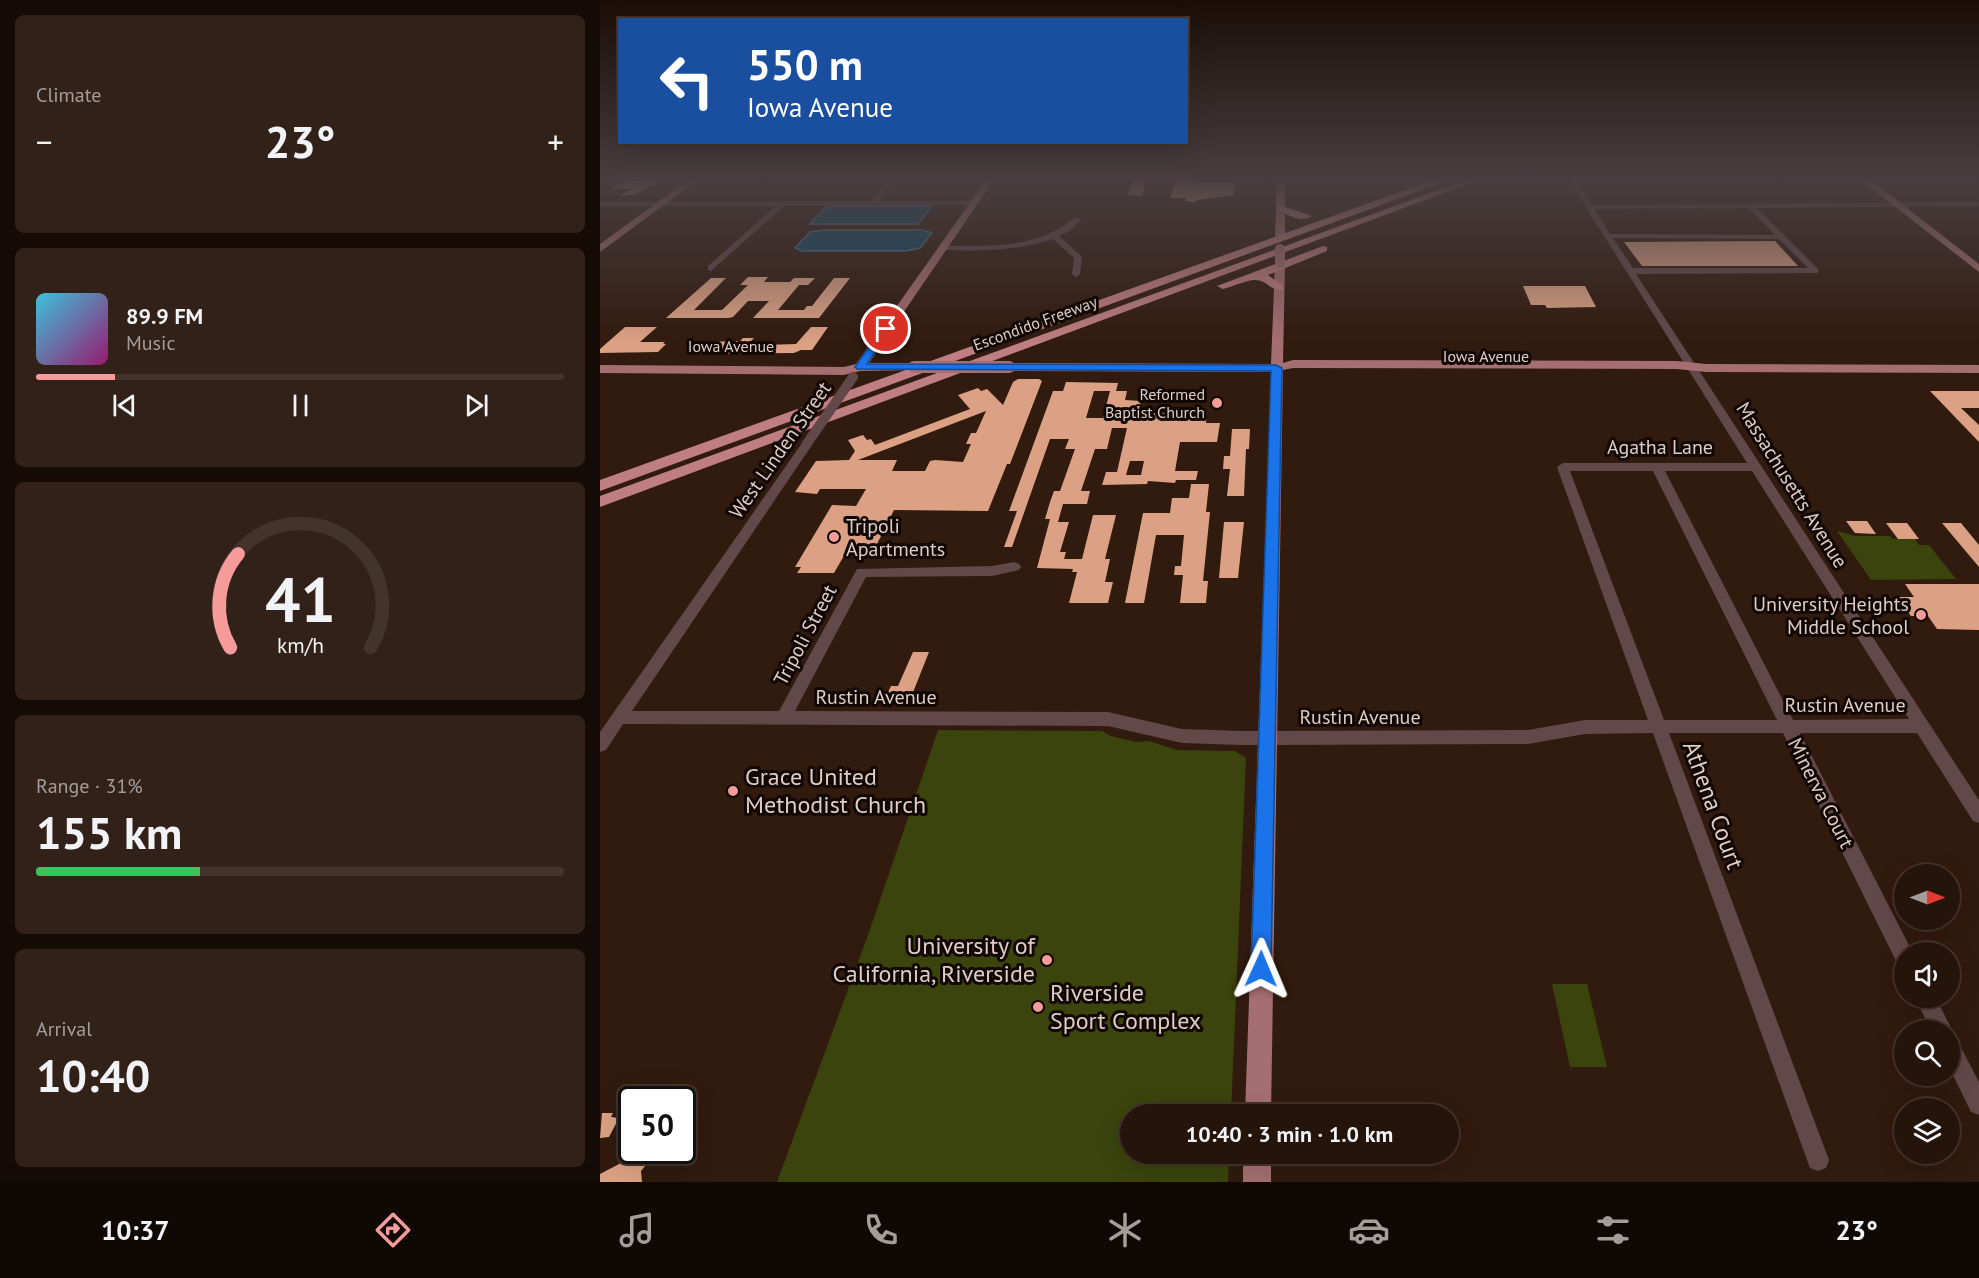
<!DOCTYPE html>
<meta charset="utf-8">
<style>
:root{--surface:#25140a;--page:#312118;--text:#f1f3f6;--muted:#a39e9c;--line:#42332b;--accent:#f59b9a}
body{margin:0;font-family:"PT Sans",sans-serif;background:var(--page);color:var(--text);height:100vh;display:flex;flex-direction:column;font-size:22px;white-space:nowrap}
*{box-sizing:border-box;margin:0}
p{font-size:20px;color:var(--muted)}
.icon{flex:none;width:33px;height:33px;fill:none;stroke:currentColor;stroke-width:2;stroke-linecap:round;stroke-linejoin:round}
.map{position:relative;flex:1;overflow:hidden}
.details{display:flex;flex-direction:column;gap:15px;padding:15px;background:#140b06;width:600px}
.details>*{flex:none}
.hud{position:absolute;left:18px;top:18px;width:570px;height:126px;border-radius:0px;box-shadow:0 6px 24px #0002,0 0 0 2px var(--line);background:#1a4fa0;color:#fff;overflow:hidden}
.needle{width:39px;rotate:90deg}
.tools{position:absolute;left:1294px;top:864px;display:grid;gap:12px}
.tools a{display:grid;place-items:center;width:66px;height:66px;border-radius:50%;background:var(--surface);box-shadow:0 6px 24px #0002,0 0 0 2px var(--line);font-size:30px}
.speed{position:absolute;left:18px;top:1086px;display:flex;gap:12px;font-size:30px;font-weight:700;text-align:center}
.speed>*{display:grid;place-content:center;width:78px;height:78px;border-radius:50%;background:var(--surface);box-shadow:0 6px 24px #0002,0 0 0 2px var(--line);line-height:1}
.speed .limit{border:3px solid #111;border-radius:9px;background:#fff;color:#111}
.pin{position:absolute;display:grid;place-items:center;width:51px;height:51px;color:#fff;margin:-26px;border:3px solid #fff;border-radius:50%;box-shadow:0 2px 6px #0007}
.me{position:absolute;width:66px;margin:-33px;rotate:1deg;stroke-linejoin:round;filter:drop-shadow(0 0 4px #0008)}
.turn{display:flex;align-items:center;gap:21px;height:126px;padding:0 30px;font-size:27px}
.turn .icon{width:78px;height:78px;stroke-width:2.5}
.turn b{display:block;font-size:42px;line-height:51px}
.big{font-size:45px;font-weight:600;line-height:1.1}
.details .card{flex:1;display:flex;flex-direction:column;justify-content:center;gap:9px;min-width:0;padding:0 21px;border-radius:9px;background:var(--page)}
.details .dial{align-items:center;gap:0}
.dial svg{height:156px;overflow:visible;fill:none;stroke:var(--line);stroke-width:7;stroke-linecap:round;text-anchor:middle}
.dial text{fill:var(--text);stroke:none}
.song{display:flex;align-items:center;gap:18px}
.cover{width:72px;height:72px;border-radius:9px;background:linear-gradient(135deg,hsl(190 70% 55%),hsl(320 70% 35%))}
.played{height:6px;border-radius:3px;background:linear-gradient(90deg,var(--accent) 15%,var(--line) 15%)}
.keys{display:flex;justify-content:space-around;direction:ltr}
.heat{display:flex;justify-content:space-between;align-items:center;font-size:33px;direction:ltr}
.charge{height:9px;border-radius:4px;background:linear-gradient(90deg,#34c759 31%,var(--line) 0)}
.trip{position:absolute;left:520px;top:1104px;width:339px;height:60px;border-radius:30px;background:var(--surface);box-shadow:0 6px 24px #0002,0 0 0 2px var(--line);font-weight:600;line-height:60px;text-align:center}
.menu{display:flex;height:96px;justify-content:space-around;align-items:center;background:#0f0804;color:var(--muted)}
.menu .icon{width:42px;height:42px}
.menu .selected{color:var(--accent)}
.menu b{font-size:27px;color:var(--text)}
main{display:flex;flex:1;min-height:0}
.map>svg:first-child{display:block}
</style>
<main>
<section class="details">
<div class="card"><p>Climate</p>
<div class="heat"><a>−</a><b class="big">23°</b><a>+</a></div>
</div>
<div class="card">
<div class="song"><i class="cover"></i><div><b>89.9 FM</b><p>Music</p></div></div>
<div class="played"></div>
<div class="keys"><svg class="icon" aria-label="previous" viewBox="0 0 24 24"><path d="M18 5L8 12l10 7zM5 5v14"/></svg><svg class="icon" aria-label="pause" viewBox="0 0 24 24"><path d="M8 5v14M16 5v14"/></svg><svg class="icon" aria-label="next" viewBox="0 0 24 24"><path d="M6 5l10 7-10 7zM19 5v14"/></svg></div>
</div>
<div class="card dial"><svg viewBox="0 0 100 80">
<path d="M14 69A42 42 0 1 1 86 69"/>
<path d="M14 69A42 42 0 0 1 18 21" stroke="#f59b9a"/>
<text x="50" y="56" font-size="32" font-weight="700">41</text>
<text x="50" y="72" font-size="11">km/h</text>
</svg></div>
<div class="card"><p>Range · 31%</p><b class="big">155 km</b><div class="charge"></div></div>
<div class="card"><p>Arrival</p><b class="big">10:40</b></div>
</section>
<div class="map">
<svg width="1379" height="1182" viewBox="0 0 1379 1182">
<rect width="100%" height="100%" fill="#311a0e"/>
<path fill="#3a440c" d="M 1237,531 L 1255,536 L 1290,536 L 1293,539 L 1315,539 L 1319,545 L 1329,545 L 1356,579 L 1271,580 Z
M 338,730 L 502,731 L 511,736 L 536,742 L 549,741 L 577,750 L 635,751 L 646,758 L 631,1114 L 531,1114 L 531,1154 L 629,1154 L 628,1182 L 177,1182 L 267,938 Z
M 952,984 L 987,984 L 1007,1067 L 970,1067 Z"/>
<path fill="#0b4c6d" stroke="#4a7388" stroke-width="1.5" d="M 227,206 L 332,206 L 318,224 L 210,224 Z
M 223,230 L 322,230 L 332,233 L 320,248 L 305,251 L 202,251 L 195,248 L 210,232 Z"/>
<path fill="#dca184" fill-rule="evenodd" d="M 52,177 L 57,177 L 59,180 L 37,194 L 19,196 L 32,189 L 11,189 L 25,181 L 45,181 Z
M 534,177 L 548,177 L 542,196 L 527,195 Z
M 576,178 L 593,181 L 593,183 L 635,183 L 634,195 L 597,200 L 595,202 L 585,201 L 587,198 L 570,198 Z
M 1175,241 L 1198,266 L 1042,266 L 1024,242 Z
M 148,277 L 168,277 L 164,282 L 190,282 L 194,278 L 215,278 L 208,285 L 199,285 L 178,310 L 204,310 L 207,306 L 212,306 L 234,278 L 250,278 L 219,318 L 153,318 L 169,301 L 148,301 L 133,317 L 128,318 L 66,318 L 111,278 L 126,278 L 94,310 L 122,310 L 148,285 L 140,285 Z
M 923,286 L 985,286 L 996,307 L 947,308 L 945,305 L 931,305 Z
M 25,327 L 57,327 L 40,342 L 65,342 L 63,344 L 66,344 L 58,352 L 0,353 L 0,349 Z
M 211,327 L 228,327 L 212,350 L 201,350 L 194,353 L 93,354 L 105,342 L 140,341 L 143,338 L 154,338 L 150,342 L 166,342 L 164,345 L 196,344 Z
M 418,379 L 439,379 L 442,381 L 410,464 L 407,464 L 388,511 L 294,510 L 272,554 L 245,554 L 234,573 L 197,573 L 201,567 L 195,567 L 232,505 L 256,506 L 266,489 L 220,489 L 217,494 L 195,492 L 216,461 L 249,460 L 255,451 L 248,440 L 263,435 L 267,440 L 271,439 L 275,445 L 370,409 L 358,395 L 378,388 L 381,391 L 387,389 L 403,405 L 413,382 ZM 386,411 L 376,433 L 371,433 L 366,444 L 371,444 L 363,462 L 335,460 L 330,461 L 325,471 L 292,471 L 297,460 L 258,460 Z
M 466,382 L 518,383 L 516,391 L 527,391 L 525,400 L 541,401 L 538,413 L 607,413 L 606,423 L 620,423 L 617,442 L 580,442 L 575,471 L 598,471 L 596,480 L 576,480 L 575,483 L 548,481 L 547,484 L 502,485 L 506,472 L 517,472 L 527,428 L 512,428 L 507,449 L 495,449 L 481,491 L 490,491 L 487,504 L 463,504 L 458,522 L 469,522 L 460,552 L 466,552 L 464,559 L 482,559 L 493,515 L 516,515 L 505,559 L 510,559 L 505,582 L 513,582 L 508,603 L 469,603 L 477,572 L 472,572 L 473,569 L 437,568 L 450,519 L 445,519 L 450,502 L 454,491 L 460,491 L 475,449 L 465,449 L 469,439 L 450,439 L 412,547 L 404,547 L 417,511 L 409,511 L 453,391 L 463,391 ZM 494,391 L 510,391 L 503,418 L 486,418 ZM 530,461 L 544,461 L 541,475 L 526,475 Z
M 1330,391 L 1379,391 L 1379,408 L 1361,408 L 1379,425 L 1379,442 Z
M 632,429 L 650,429 L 649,449 L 646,449 L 644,496 L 627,496 L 630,469 L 623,469 L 624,456 L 630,456 Z
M 591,484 L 609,484 L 606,512 L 610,512 L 603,581 L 608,581 L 606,603 L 580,603 L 583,575 L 574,575 L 575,566 L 581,566 L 584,535 L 556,535 L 544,603 L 525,603 L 543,513 L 570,513 L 572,498 L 589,498 Z
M 1246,521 L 1267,521 L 1276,534 L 1255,533 Z
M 624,522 L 644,522 L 638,578 L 619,578 Z
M 1286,523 L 1307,523 L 1319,539 L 1298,539 Z
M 1342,523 L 1361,523 L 1379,545 L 1379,567 Z
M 1305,584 L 1379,584 L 1379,630 L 1337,629 L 1328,616 L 1311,616 L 1297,597 L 1314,597 Z
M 313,652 L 329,652 L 310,700 L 284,700 L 291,686 L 298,686 Z
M 2,1113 L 13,1113 L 11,1117 L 19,1118 L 9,1137 L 0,1138 Z
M 32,1128 L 32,1150 L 44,1150 L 46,1165 L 41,1171 L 42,1182 L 0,1182 L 0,1174 L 21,1163 L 17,1136 Z"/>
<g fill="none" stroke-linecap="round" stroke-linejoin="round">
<path fill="#634849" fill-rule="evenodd" d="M 292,177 L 299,177 L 279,201 L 374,201 L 378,203 L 374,205 L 184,206 L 111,271 L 108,270 L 108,266 L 176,206 L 0,206 L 0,202 L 271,201 Z
M 967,177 L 974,177 L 992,205 L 1379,202 L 1379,206 L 1157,208 L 1218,269 L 1218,273 L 1036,274 L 1379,800 L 1379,823 L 1373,821 L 1317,733 L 1200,733 L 1312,951 L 1305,952 L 1305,968 L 1298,965 L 1183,733 L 1069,733 L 1229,1160 L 1226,1168 L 1218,1171 L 1210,1168 L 1207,1160 L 1053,733 L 985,734 L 928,744 L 641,745 L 582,743 L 508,726 L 23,724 L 6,750 L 0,752 L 0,732 L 202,443 L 206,442 L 212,445 L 32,711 L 179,711 L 257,569 L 392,566 L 414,562 L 419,564 L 421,567 L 419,570 L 392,576 L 266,577 L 195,711 L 508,712 L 582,729 L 641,731 L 928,730 L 985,720 L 1048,720 L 957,467 L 963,463 L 1147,463 ZM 1149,208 L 1175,235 L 1010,234 L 994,209 ZM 1013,238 L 1179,239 L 1208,268 L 1033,268 ZM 970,471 L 1053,471 L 1177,720 L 1064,720 ZM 1065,471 L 1152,471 L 1309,719 L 1193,720 Z
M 475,217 L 482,219 L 468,232 L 459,236 L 482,257 L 480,274 L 476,277 L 472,274 L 474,258 L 453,239 C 417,251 381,251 343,250 L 339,248 L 343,246 C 390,246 438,249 475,217 Z
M 1315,998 L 1336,998 L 1352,1030 L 1350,1035 L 1350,1030 L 1331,1030 Z
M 1350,1037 L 1357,1040 L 1379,1082 L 1379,1115 L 1371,1112 L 1350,1069 Z"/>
<path fill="#a56f71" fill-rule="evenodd" d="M 92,177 L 102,177 L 0,252 L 0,244 Z
M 388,177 L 396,177 L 269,363 L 314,363 L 318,364 L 318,370 L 260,371 L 244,375 L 0,373 L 0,365 L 244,367 L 256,364 Z
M 677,177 L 685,177 L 685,236 L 680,239 L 675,236 Z
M 1257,177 L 1267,177 L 1379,264 L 1379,272 Z
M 680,260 L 685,263 L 683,363 L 693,360 L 1077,361 L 1106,364 L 1379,365 L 1379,373 L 1106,372 L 1077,369 L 693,368 L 683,370 L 671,1114 L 645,1114 L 671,372 L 409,371 L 403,367 L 409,363 L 671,364 L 675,263 Z
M 643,1154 L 671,1154 L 671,1182 L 643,1182 Z"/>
<path fill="#bf7e81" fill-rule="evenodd" d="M 841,177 L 846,180 L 844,182 L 0,491 L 0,480 Z
M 874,177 L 887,177 L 0,507 L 0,496 Z
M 678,205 C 680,205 710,215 712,216 C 701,223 688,216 678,209 Z
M 723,246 L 727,247 L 727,251 L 668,275 L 683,286 L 683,290 C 673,292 670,284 661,281 C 650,277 634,287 623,289 L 617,286 Z"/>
<path stroke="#634849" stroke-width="10" d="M 206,445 L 253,377"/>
<path stroke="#a56f71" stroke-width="10" d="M 680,249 L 680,263"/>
<path stroke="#a56f71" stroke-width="12" d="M 314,367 L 409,367"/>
</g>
<linearGradient id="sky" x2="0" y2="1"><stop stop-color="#1b0e08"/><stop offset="0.52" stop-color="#483e41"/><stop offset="1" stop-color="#483e41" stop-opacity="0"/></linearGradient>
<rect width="1379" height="343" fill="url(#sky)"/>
<path fill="#1a73e8" stroke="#114b97" stroke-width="1.5" d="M 283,327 L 291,329 L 267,364 L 676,365 L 682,368 L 671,969 L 668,976 L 661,979 L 654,976 L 651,969 L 671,371 L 257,369 L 255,367 Z"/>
<g fill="#f59b9a" stroke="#110704" stroke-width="2">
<circle cx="617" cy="403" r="6"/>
<circle cx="234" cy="537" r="6"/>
<circle cx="1321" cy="615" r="6"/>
<circle cx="133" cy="791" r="6"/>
<circle cx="447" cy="960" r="6"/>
<circle cx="438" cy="1007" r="6"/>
</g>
<g text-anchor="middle" stroke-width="6" stroke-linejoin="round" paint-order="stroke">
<g font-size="16" fill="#decec6" stroke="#110704">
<text transform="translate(435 323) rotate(-20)" y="6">Escondido Freeway</text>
<text x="131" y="352">Iowa Avenue</text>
<text x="886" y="362">Iowa Avenue</text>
</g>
<g font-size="16" fill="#decec6" stroke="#110704" text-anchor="end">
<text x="605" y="400">Reformed<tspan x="605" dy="18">Baptist Church</tspan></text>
</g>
<g font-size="20" fill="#decec6" stroke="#110704">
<text x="1060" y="454">Agatha Lane</text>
<text transform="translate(180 450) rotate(-55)" y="7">West Linden Street</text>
<text transform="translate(1192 485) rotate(58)" y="7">Massachusetts Avenue</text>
<text transform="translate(205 635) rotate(-62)" y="7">Tripoli Street</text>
<text x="276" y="704">Rustin Avenue</text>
<text x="1245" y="712">Rustin Avenue</text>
<text x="760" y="724">Rustin Avenue</text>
<text transform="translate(1221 793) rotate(63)" y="7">Minerva Court</text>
</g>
<g font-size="20" fill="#decec6" stroke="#110704" text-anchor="start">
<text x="246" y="533">Tripoli<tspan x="246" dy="23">Apartments</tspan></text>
<text x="1309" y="611" text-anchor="end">University Heights<tspan x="1309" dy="23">Middle School</tspan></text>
</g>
<g font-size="24" fill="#decec6" stroke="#110704" text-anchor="start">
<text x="145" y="785">Grace United<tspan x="145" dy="28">Methodist Church</tspan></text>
<text x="435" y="954" text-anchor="end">University of<tspan x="435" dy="28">California, Riverside</tspan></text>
<text x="450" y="1001">Riverside<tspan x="450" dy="28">Sport Complex</tspan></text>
</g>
<g font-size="24" fill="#decec6" stroke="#110704">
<text transform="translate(1113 805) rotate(70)" y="8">Athena Court</text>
</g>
</g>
</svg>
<div class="tools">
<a><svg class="needle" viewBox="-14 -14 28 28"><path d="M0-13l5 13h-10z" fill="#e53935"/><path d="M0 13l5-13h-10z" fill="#a39e9c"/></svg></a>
<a><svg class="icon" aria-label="sound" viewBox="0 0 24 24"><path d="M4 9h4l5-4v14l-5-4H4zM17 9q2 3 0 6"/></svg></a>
<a><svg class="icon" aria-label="search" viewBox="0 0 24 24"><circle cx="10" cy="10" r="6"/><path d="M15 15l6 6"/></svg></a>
<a><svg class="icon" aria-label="layers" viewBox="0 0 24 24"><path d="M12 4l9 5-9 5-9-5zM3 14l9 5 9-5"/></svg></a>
</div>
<div class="speed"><div class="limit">50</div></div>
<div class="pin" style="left:286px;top:329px;background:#d93025"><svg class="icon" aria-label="arrive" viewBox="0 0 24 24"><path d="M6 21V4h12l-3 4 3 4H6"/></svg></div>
<svg class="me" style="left:661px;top:969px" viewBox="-20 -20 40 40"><path d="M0-17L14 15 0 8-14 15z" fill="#1a73e8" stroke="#fff" stroke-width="4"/></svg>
<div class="trip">10:40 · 3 min · 1.0 km</div>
<div class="hud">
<div class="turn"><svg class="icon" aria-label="left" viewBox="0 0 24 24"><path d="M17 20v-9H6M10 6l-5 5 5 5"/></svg><div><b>550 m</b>Iowa Avenue</div></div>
</div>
</div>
</main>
<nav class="menu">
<b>10:37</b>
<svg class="icon selected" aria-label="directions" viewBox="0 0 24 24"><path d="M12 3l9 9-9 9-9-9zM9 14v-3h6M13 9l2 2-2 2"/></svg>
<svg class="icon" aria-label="music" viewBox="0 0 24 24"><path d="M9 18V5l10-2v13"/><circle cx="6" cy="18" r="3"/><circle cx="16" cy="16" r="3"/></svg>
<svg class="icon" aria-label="phone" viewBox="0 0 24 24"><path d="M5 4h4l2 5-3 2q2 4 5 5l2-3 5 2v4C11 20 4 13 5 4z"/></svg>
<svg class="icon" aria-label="climate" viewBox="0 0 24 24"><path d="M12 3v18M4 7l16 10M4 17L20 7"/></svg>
<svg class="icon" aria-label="car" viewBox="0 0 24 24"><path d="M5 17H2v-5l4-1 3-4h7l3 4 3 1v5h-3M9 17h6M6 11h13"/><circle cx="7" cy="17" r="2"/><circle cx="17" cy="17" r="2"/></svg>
<svg class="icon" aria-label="filters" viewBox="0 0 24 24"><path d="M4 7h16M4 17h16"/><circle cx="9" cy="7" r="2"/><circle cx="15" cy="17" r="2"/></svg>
<b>23°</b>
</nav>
